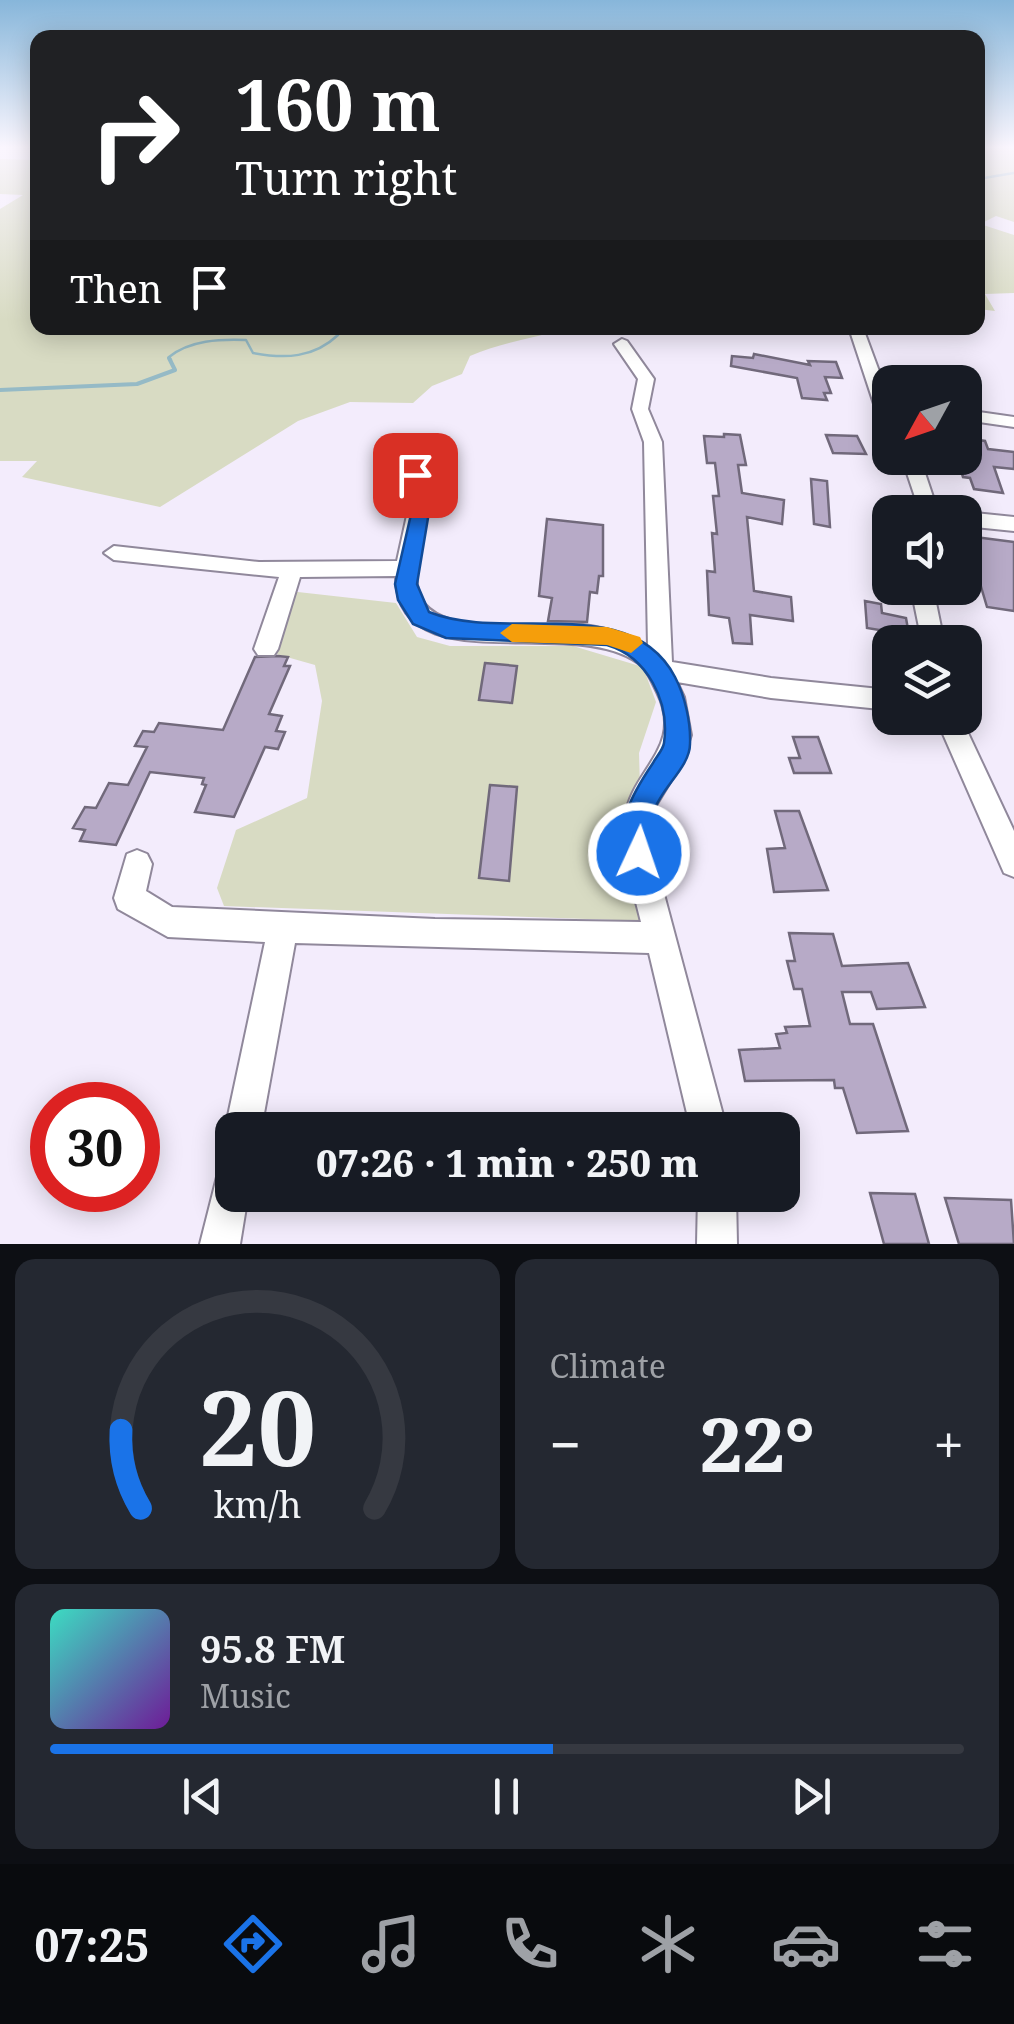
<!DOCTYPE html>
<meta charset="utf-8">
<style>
:root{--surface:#171b24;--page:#242831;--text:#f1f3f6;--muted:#9ea1a6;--line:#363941;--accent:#1a73e8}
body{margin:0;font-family:"Noto Serif",serif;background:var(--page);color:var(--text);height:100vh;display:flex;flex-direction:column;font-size:38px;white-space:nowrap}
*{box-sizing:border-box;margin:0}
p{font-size:32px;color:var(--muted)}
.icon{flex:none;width:55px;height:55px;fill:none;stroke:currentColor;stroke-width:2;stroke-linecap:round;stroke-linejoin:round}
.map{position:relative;height:1244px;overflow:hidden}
.side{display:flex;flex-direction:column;gap:15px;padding:15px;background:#0d0f14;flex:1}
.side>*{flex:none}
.banner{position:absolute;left:30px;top:30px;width:955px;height:305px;border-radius:20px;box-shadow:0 5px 25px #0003;background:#202124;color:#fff;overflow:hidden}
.needle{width:65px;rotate:230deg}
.fabs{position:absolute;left:872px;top:365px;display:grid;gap:20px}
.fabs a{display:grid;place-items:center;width:110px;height:110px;border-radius:20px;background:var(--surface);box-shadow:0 5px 25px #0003;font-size:50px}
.speed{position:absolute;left:30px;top:1082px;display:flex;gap:20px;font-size:50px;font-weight:700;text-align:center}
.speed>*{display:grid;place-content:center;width:130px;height:130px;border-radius:50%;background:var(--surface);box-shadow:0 5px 25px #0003;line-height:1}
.speed .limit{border:15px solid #d22;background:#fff;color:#111}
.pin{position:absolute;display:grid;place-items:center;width:85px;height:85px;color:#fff;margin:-42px;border-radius:20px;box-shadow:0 5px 15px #0006}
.me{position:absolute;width:110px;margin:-55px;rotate:3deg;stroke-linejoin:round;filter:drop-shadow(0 0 8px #0008)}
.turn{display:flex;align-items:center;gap:35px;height:210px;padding:0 40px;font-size:45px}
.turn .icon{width:130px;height:130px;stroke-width:2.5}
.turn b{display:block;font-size:70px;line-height:85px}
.then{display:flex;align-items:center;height:95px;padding:0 40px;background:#0003;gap:20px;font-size:38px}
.big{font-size:75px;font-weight:800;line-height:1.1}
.side .tile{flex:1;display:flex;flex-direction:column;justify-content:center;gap:15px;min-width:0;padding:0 35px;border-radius:20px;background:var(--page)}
.side .dial{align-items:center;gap:0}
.dial svg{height:260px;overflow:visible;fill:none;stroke:var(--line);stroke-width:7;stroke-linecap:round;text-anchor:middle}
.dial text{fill:var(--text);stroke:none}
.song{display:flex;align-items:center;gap:30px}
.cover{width:120px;height:120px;border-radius:15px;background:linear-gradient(135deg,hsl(170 70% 55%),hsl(280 70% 35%))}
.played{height:10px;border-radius:5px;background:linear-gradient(90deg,var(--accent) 55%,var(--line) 55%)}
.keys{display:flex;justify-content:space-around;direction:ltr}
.heat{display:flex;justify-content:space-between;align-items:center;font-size:55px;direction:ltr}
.side .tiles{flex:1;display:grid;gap:15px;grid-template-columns:1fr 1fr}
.tile:last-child{grid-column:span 2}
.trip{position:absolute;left:215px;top:1112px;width:585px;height:100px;border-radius:20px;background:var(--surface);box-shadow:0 5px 25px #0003;font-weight:800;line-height:100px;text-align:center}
.menu{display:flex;height:160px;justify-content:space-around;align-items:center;background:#090b0e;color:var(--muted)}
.menu .icon{width:70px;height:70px}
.menu .current{color:var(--accent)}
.menu b{font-size:45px;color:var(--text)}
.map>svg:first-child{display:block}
</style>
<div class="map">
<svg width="1014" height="1244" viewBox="0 0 1014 1244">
<rect width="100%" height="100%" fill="#f3ecfc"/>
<path fill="#d8dbc3" d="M 978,146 L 1014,146 L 1014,222 L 996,216 L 980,224 L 1014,235 L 1014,293 L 985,294 L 995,311 L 978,309 Z
M 0,159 L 37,160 L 38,328 L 568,328 C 535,338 502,342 470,356 L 462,374 L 432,386 L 413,403 L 350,402 L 298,421 L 160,507 L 22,477 L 37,461 L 0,461 L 0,209 L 23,195 L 0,194 Z
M 280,590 L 396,603 L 417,637 L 450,646 L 573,646 L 643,667 L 656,702 L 639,753 L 644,921 L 224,906 L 217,888 L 236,830 L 307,798 L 322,701 L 315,665 L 255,648 Z"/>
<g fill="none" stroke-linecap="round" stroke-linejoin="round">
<path stroke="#95bac6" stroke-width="2.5" d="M 978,179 L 1014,173
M 171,360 L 169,357 C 190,340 220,339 246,340 L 253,353 C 285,359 314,358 338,335 L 337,328"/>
<path stroke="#95bac6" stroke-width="4" d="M 0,390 L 137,384 L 175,370 L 169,358"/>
</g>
<path fill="#b7aac7" stroke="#71697b" stroke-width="2.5" d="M 754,354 L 810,365 L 808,361 L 836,362 L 842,378 L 825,377 L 831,393 L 824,393 L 827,400 L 802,398 L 797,378 L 731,366 L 732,356 L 753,358 Z
M 724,434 L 740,435 L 746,465 L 738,465 L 742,493 L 784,500 L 782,524 L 747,517 L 754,591 L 791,597 L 793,621 L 750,615 L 752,644 L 733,643 L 729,618 L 709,615 L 707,571 L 715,572 L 712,533 L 717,534 L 713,496 L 719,496 L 715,463 L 707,463 L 704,436 L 724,437 Z
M 826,435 L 857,436 L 866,454 L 833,453 Z
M 965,438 L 985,441 L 988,449 L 1014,452 L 1014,469 L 994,467 L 1003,493 L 974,489 L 970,478 L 963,477 L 957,458 L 965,458 Z
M 811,479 L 827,481 L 830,527 L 814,524 Z
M 547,519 L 603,525 L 603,576 L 599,576 L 597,593 L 590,592 L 587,622 L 548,621 L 552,598 L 539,596 Z
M 975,537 L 1014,542 L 1014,611 L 987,607 L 969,546 L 977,548 Z
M 865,601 L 881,604 L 882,613 L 906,618 L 909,635 L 867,628 Z
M 278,656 L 288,657 L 284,666 L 290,666 L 269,714 L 282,716 L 276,731 L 285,732 L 278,749 L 265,747 L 234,817 L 195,812 L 206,785 L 202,784 L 204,778 L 150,772 L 116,845 L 80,841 L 85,830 L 73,828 L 85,807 L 96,808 L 109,783 L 128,785 L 147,747 L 135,746 L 143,731 L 154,732 L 159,723 L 223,730 L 255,657 Z
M 485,663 L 517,666 L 512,703 L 479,700 Z
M 793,737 L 818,737 L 831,773 L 794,773 L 789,758 L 800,758 Z
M 490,785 L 517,787 L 509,881 L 479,878 Z
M 775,811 L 799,811 L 828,890 L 774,892 L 767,849 L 785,848 Z
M 789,933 L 833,934 L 842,966 L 908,963 L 925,1007 L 877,1009 L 871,992 L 842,992 L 850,1024 L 873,1024 L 908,1131 L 857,1133 L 843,1088 L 835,1088 L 834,1080 L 745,1081 L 739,1050 L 780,1048 L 776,1034 L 787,1033 L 785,1027 L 810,1026 L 802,989 L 794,989 L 787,961 L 795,961 Z
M 870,1193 L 915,1194 L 929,1244 L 884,1244 Z
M 945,1198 L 1011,1200 L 1014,1244 L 959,1244 Z"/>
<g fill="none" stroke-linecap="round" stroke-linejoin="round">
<g stroke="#90889b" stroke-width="4">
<path id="minor" d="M 849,328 L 863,328 L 890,401 L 890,430 L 881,425 Z
M 622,339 L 627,341 L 654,379 L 648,409 L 662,442 L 672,662 L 771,678 L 890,690 L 890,710 L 771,698 L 677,682 L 684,697 L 691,735 L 681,764 L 655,807 L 653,853 L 727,1130 L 691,1130 L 649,953 L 295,943 L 261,1130 L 232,1130 L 230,1143 L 225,1130 L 265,942 L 168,937 L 118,909 L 114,898 L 127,854 L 137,850 L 147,854 L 152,864 L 146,891 L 172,907 L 435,919 L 641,922 C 633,888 620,852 625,817 C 632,768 685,748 657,692 C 653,684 648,672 642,666 C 579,611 395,687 396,576 L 300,577 L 278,649 L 274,655 L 258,655 L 254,649 L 279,577 L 114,560 L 104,553 L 114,546 L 259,562 L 397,561 L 413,488 L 392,464 L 401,458 L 407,460 L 432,487 C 429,520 414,553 417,585 C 423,644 541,620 583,625 C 607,628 627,634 648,646 L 644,442 L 632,409 L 638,379 L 614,344 Z
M 965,410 L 1014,417 L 1014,427 L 965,420 Z
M 902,458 L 920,458 L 938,512 L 920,512 Z
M 965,512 L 1014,517 L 1014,531 L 965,526 Z
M 911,588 L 933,588 L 944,642 L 922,642 Z
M 936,718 L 961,718 L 1014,831 L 1014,877 L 1004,873 Z
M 232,1163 L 232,1195 L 248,1195 L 240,1244 L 200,1244 L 219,1169 Z
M 698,1195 L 736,1195 L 737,1244 L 697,1244 Z"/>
</g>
<use href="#minor" fill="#fff" fill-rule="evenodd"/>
</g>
<linearGradient id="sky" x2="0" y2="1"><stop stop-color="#87b6da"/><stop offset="0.46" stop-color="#faf6fe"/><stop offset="1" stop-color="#faf6fe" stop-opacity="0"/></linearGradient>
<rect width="1014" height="320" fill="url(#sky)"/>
<path fill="#1a73e8" stroke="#114b97" stroke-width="2.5" d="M 415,469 L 422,471 L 433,488 L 417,584 L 429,612 C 505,643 630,591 675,677 C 685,696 691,723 690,744 C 690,767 661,788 654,811 C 649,829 656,846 649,863 L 639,867 L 629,863 C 613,826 632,794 653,763 C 656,757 663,750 664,743 C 670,701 647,657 607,645 L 446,638 L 413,624 L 398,600 L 395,584 L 412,510 L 414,488 L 406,475 Z"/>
<path fill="#f59e0b" d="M 512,624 L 607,627 L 640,637 L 643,643 L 631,653 L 607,645 L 512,642 L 500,633 Z"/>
</svg>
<div class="fabs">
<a><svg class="needle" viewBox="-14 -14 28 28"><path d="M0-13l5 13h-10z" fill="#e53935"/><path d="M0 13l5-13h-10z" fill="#9ea1a6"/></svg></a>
<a><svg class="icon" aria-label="sound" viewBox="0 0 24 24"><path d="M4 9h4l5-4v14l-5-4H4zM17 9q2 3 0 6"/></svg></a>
<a><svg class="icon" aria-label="layers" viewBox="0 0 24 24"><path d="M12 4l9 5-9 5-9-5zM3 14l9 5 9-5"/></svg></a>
</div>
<div class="speed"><div class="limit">30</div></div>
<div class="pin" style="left:415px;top:475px;background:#d93025"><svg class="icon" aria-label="arrive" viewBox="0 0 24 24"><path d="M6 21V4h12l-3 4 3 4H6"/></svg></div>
<svg class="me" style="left:639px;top:853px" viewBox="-20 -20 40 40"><circle r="17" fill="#1a73e8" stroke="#fff" stroke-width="3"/><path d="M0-11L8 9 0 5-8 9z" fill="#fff"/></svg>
<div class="trip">07:26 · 1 min · 250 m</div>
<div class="banner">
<div class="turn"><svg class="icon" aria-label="right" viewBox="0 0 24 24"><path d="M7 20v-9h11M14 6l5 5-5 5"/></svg><div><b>160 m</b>Turn right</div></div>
<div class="then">Then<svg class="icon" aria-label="arrive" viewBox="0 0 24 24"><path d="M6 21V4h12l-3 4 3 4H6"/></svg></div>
</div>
</div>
<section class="side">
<div class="tiles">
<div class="tile dial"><svg viewBox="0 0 100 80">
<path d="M14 69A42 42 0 1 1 86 69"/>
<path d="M14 69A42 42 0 0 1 8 45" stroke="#1a73e8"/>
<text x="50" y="56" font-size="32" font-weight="700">20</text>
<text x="50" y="72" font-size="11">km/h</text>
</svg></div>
<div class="tile"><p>Climate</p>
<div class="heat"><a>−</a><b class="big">22°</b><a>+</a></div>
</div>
<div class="tile">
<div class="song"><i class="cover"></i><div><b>95.8 FM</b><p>Music</p></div></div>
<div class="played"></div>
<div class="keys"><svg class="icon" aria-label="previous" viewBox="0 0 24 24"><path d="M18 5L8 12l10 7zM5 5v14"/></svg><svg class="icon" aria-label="pause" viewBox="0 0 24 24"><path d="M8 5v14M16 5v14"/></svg><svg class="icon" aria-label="next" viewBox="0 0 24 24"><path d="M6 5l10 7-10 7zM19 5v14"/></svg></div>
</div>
</div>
</section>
<nav class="menu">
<b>07:25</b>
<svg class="icon current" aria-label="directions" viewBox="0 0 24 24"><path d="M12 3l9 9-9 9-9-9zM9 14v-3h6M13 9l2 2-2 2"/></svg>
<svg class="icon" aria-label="music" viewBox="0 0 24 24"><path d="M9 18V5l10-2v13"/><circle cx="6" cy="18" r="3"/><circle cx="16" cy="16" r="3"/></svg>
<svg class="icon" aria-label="phone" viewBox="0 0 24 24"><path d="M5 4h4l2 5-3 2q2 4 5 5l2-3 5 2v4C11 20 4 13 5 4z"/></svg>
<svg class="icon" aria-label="climate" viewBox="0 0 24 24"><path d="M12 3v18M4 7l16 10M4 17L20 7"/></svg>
<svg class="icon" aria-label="car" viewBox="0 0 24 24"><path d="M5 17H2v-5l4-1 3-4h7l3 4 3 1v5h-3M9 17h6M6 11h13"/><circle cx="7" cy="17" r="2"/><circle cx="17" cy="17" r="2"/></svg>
<svg class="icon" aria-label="filters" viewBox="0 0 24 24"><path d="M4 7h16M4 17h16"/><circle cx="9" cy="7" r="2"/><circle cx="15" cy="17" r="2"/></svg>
</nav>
